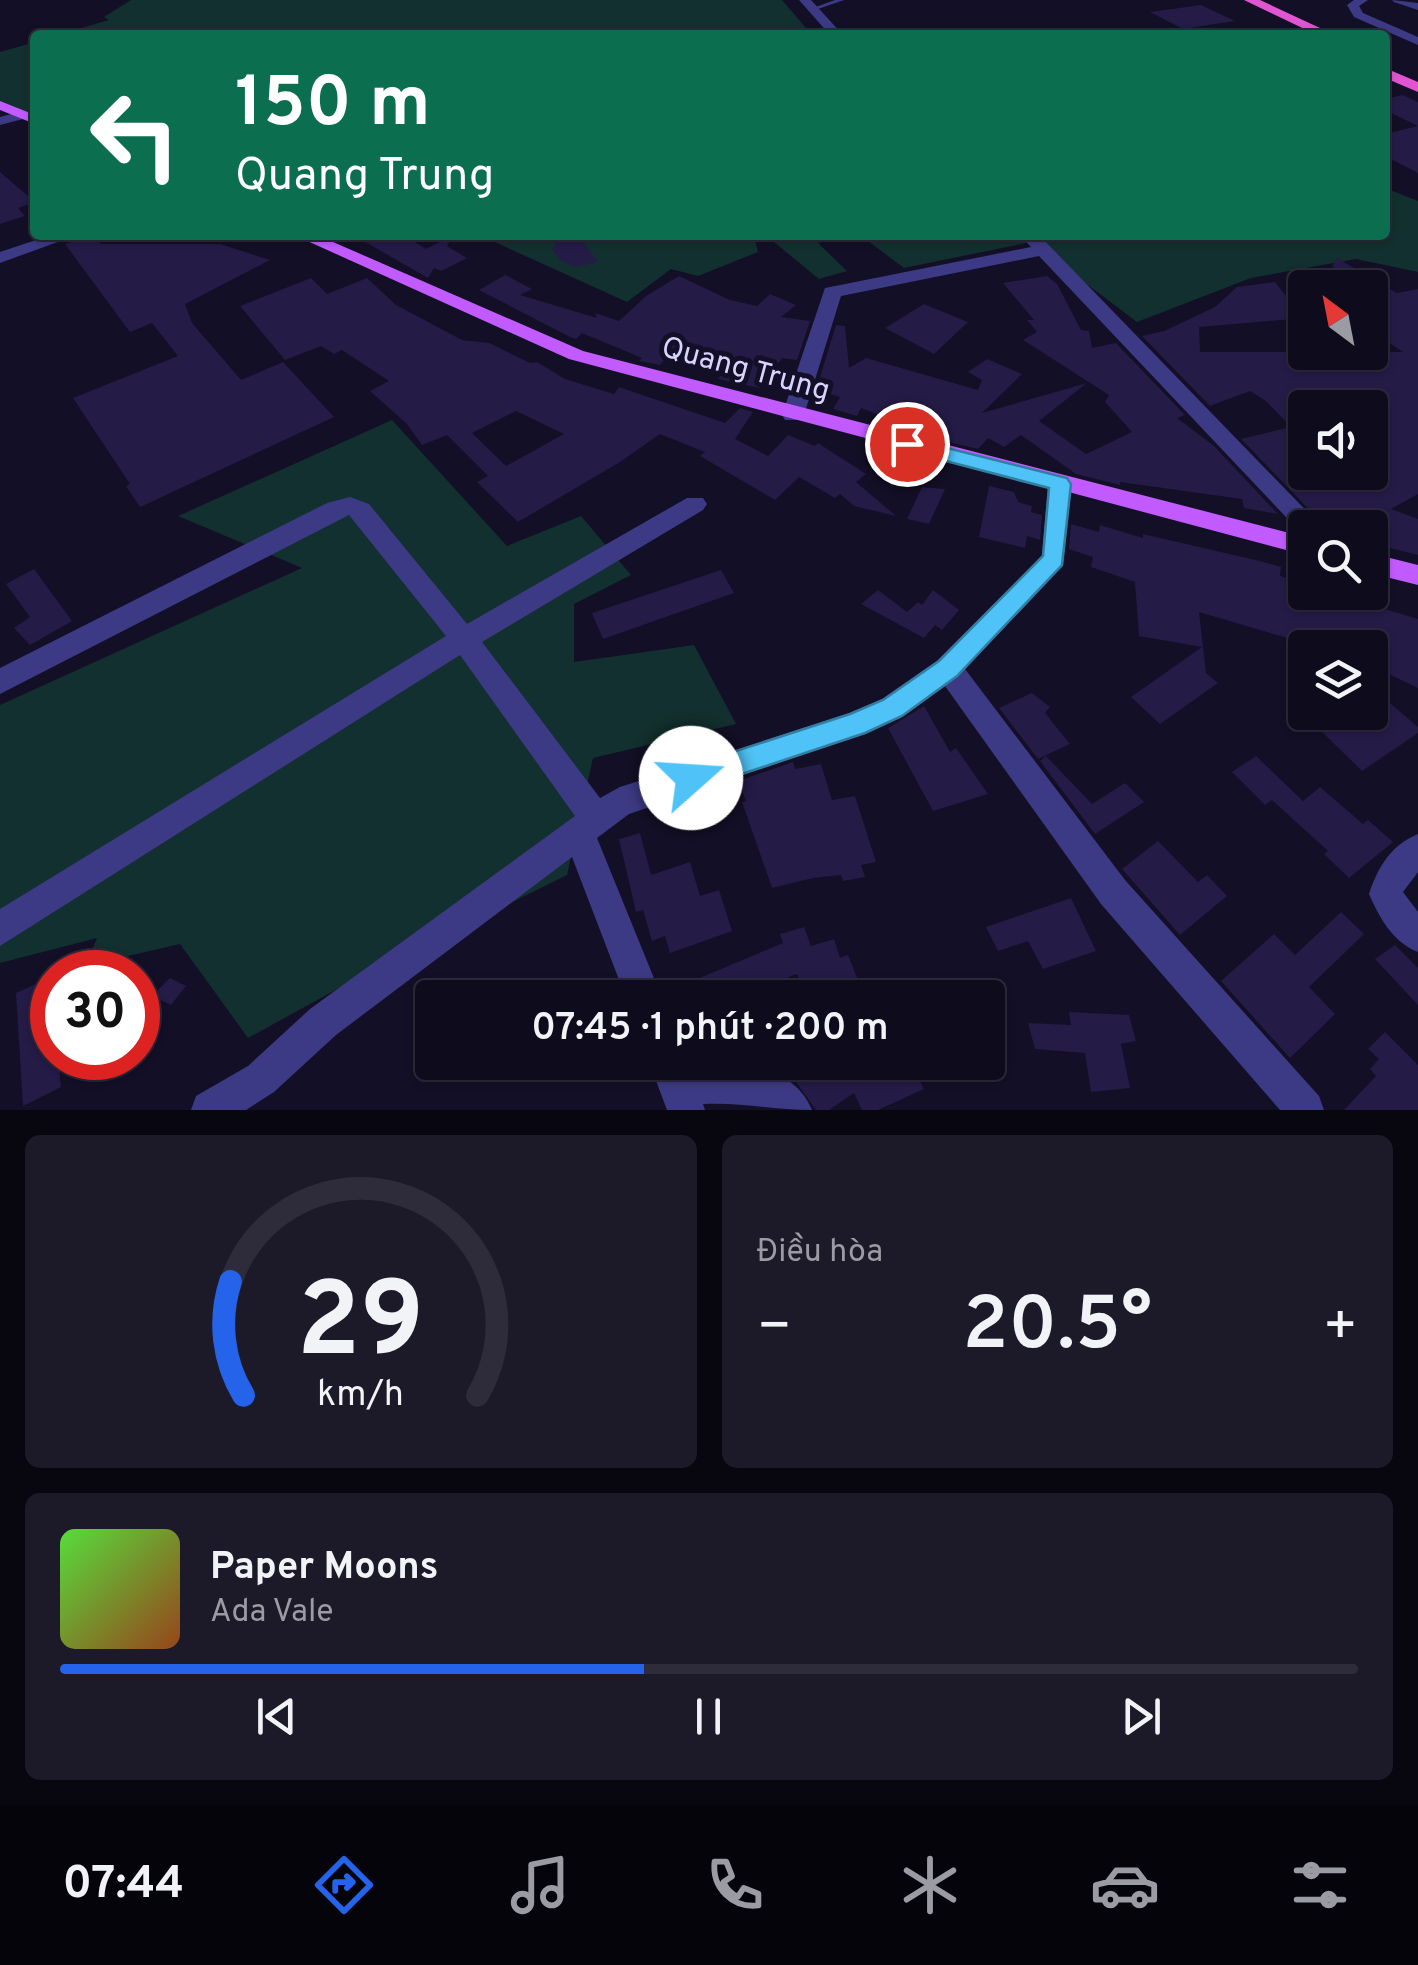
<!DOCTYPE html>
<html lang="vi">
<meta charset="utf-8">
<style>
:root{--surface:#0e0b1c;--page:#1c1929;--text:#f1f3f6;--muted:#9b9ba3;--line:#2e2b3b;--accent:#2563eb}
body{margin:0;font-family:Overpass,sans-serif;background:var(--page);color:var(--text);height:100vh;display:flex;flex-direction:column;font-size:38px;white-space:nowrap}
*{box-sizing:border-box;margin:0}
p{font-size:32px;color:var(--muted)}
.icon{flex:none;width:55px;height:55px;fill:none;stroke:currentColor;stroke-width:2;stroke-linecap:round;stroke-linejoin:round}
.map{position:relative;height:1110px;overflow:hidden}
.sheet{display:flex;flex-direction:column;gap:25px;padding:25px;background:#08060f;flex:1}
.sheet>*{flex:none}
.banner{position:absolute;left:30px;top:30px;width:1360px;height:210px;border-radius:10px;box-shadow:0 2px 8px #0004,0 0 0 2px var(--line);background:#0b6e4f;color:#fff;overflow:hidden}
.needle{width:65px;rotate:328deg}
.controls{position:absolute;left:1288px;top:270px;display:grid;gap:20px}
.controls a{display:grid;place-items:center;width:100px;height:100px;border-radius:10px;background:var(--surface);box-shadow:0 2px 8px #0004,0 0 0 2px var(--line);font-size:50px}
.speed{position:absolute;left:30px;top:950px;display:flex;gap:20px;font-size:50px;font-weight:700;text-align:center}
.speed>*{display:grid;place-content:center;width:130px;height:130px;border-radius:50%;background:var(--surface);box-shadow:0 2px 8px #0004,0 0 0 2px var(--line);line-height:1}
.speed .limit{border:15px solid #d22;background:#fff;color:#111}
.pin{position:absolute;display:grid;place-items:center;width:85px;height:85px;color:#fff;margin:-42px;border:5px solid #fff;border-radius:50%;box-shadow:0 2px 10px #0007}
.me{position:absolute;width:110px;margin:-55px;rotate:71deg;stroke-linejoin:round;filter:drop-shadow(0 0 8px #0008)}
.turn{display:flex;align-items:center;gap:35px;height:210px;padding:0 40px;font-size:45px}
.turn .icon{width:130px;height:130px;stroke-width:2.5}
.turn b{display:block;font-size:70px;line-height:85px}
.big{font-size:75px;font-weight:600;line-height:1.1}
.sheet .tile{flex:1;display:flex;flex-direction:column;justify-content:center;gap:15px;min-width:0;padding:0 35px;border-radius:15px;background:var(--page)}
.sheet .dial{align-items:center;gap:0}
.dial svg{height:260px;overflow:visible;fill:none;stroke:var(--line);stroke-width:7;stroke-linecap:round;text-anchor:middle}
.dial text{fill:var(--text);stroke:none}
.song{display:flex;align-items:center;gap:30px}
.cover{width:120px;height:120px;border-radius:15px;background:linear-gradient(135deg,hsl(110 70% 55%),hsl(20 70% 35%))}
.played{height:10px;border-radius:5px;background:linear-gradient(90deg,var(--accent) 45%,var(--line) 45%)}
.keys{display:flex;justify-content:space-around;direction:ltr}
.heat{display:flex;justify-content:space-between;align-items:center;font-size:55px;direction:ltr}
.sheet .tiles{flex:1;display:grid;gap:25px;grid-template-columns:1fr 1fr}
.tile:last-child{grid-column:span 2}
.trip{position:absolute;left:415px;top:980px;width:590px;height:100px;border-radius:10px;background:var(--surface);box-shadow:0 2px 8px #0004,0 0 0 2px var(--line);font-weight:600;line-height:100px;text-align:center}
.dock{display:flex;height:160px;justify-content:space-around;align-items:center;background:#06040b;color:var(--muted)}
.dock .icon{width:70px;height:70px}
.dock .on{color:var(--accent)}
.dock b{font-size:45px;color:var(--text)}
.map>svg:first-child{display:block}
</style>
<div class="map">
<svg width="1418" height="1110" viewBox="0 0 1418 1110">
<rect width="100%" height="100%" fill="#130f26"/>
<path fill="#12302f" d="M 131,0 L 782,0 L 812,35 L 57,35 L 109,20 L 104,17 Z
M 35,42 L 35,116 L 0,101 L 0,52 Z
M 1385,188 L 1418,201 L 1418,272 L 1356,259 L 1251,278 L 1137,322 L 1031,242 L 904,268 L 860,235 L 1385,235 Z
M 479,235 L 754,235 L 758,252 L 698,276 L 671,269 L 627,302 Z
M 796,235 L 849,235 L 818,243 L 847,271 L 819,279 L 774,242 Z
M 392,420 L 507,546 L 581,516 L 631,575 L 574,604 L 574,662 L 694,645 L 736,724 L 593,758 L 567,875 L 341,987 L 248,1038 L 180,944 L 85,966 L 97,938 L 0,963 L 0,705 L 302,568 L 178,516 Z"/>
<path fill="#241b47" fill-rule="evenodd" d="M 1201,5 L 1235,21 L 1183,29 L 1150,12 Z
M 1403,95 L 1418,102 L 1418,126 L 1385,110 L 1385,99 Z
M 1418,126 L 1418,173 L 1385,156 L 1385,134 Z
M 0,172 L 35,202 L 18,208 L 25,216 L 0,224 Z
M 93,235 L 101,244 L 220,244 L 270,260 L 185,304 L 192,323 L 241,380 L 283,362 L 334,417 L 140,507 L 126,486 L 130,484 L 73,398 L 178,356 L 152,323 L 130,332 L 65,244 Z
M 353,235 L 404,235 L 426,249 L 452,236 L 447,246 L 467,258 L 441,271 L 434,268 L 428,278 Z
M 551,235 L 578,235 L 598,262 L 575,267 L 559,259 L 552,248 L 557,246 Z
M 1337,258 L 1397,293 L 1418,289 L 1418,494 L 1391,509 L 1418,519 L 1418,555 L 1370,543 L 1370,528 L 1327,528 L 1241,439 L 1291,427 L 1266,401 L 1250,391 L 1210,406 L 1142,336 L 1164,331 L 1215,307 L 1237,287 L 1275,282 L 1304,318 L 1199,327 L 1200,352 L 1403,352 L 1370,330 L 1370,288 L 1357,288 L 1332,266 ZM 1349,401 L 1359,408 L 1370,408 L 1370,414 L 1382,422 L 1370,429 L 1370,489 L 1305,476 L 1305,408 Z
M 505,275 L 532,289 L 520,295 L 597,318 L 595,313 L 619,321 L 646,296 L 679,276 L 730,300 L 757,306 L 770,294 L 796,305 L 781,317 L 810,321 L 797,360 L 782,358 L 760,388 L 718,379 L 724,372 L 664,360 L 660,365 L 639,361 L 642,358 L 582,333 L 576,339 L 570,337 L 479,290 Z
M 1047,276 L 1057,284 L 1081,330 L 1089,331 L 1092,348 L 1116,343 L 1185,415 L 1177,418 L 1213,445 L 1278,514 L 1244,508 L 1242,499 L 1120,482 L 1120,485 L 1076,474 L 1021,435 L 1004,447 L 988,438 L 978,449 L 953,443 L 861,408 L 857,416 L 833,409 L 840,397 L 816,390 L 836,325 L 845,326 L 849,368 L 866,358 L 978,390 L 982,380 L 968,372 L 987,359 L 1022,374 L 982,413 L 1087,383 L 1039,421 L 1086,454 L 1132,432 L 1105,402 L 1109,395 L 1023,340 L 1037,332 L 1027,320 L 1034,320 L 1003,283 Z
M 311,278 L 327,294 L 367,278 L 396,305 L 462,340 L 489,343 L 530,363 L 537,362 L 565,379 L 614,394 L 619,387 L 725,423 L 740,408 L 753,412 L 735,439 L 768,456 L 788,435 L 815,446 L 818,443 L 866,474 L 856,482 L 896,516 L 854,506 L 840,494 L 835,498 L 799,477 L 775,500 L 700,456 L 705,452 L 660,434 L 620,462 L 518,522 L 477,482 L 488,476 L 447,435 L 422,445 L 407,424 L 370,391 L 389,381 L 342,350 L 334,354 L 321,346 L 285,360 L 240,306 ZM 516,411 L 564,434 L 506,466 L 472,433 Z
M 924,304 L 968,322 L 934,354 L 885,328 Z
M 989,486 L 1014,492 L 1018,502 L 1032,506 L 1031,512 L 1042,515 L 1040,540 L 1027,536 L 1025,548 L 979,537 Z
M 922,487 L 945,489 L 929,524 L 907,519 Z
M 1071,524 L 1099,532 L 1100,525 L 1143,538 L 1143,534 L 1260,561 L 1281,567 L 1280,576 L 1305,585 L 1305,592 L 1328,592 L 1418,619 L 1418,688 L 1370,665 L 1370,648 L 1294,648 L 1294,640 L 1199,612 L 1206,673 L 1218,683 L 1160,724 L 1131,697 L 1202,647 L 1139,636 L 1135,582 L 1091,567 L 1093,557 L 1069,549 Z
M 34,569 L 72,621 L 30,645 L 14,628 L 30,617 L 6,584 Z
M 721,570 L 734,593 L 603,639 L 592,613 Z
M 878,590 L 907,612 L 918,602 L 922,605 L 933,590 L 959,610 L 942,630 L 935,625 L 924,638 L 861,604 Z
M 1372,688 L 1418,727 L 1418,733 L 1362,771 L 1314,724 L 1333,712 L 1370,712 Z
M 1032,693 L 1050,707 L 1045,713 L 1070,744 L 1038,759 L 999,708 Z
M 924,706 L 950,752 L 956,748 L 988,794 L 933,811 L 888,728 Z
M 1046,756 L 1092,804 L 1125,783 L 1144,802 L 1095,834 L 1040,761 Z
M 1256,756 L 1303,801 L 1320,787 L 1363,824 L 1368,820 L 1393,842 L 1349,878 L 1324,854 L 1328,851 L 1272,800 L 1265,805 L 1232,772 Z
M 793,762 L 795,769 L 821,764 L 832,800 L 855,796 L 876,862 L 861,865 L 865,877 L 843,881 L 841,875 L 813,878 L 772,888 L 742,802 L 746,801 L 738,781 Z
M 640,833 L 651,875 L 690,862 L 700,896 L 719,890 L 732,931 L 670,953 L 665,936 L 652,941 L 643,910 L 636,912 L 619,839 Z
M 1158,841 L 1198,882 L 1207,875 L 1227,896 L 1180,935 L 1122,869 Z
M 1071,898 L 1096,951 L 1043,969 L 1028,941 L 998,951 L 986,927 Z
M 1341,912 L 1364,934 L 1309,987 L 1335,1014 L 1290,1058 L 1221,981 L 1274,934 L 1295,955 Z
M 804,927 L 811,946 L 834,939 L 840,958 L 848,955 L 865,998 L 805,998 L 797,974 L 736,998 L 665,998 L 664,993 L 783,943 L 780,934 Z
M 1395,945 L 1418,968 L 1418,1005 L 1375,959 Z
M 51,977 L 52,1058 L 58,1058 L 61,1087 L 23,1106 L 16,993 Z
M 170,978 L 186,986 L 171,1005 L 152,996 Z
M 138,984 L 162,1005 L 138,1032 Z
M 1069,1012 L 1129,1015 L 1136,1041 L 1121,1044 L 1130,1088 L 1091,1092 L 1085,1053 L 1035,1049 L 1028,1023 L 1071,1025 Z
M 1385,1032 L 1418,1065 L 1418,1110 L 1344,1110 L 1376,1076 L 1370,1069 L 1379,1059 L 1368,1049 Z
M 823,1062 L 909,1062 L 924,1089 L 878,1110 L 862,1110 L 854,1093 L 829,1110 L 816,1110 L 796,1082 Z"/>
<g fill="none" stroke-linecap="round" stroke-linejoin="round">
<path fill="#3d3a85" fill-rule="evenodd" d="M 835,0 L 844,0 L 815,10 L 810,9 Z"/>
<path fill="#3d3a85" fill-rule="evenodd" d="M 799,0 L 811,0 L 843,35 L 830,35 Z
M 1354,0 L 1368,0 L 1359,6 L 1363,13 L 1418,37 L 1418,45 L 1354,17 L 1347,5 Z
M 1392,0 L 1418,3 L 1418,10 L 1394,2 Z
M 22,111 L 27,112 L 27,118 L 0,125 L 0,117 Z
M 51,235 L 77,235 L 0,263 L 0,252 Z
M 1020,235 L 1039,235 L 1323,528 L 1305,528 L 1302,534 L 1039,256 L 841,296 L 804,415 L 801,420 L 785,420 L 782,415 L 825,288 L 1031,247 Z
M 1060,476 L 1072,484 L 1063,566 L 965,669 L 1125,880 L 1319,1096 L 1324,1110 L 1280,1110 L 1101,904 L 945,686 L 902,717 L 866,733 L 629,814 L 597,838 L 662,998 L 626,998 L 572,857 L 336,1035 L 274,1092 L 246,1110 L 191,1110 L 196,1096 L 248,1066 L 310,1009 L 575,816 L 460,655 L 0,946 L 0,909 L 446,636 L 349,515 L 0,694 L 0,668 L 327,503 L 350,497 L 369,504 L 467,624 L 687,498 L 703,498 L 707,504 L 703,510 L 482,642 L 600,798 L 620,787 L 850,713 L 882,699 L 938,660 L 1042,556 L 1048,484 Z
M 1418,834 L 1418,872 L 1403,892 L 1418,912 L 1418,952 C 1393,942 1380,919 1369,894 C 1378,867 1391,845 1418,834 Z
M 649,1062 C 666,1062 682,1065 695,1066 C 738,1069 792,1061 812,1110 C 775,1110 740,1102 703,1104 L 705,1110 L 667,1110 Z"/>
<path fill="#c25bff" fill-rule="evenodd" d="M 0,101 L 35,115 L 35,124 L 0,110 Z
M 294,235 L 317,235 L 583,351 L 1305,537 L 1305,555 L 569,359 Z
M 1370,553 L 1418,565 L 1418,585 L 1370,573 Z"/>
<path fill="#e055d1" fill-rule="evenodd" d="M 1244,0 L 1260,0 L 1335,35 L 1317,35 Z
M 1385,68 L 1418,82 L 1418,92 L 1385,78 Z"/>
</g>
<path fill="#4fc3f7" stroke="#337fa1" stroke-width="2.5" d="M 907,438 L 1067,478 L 1071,484 L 1062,565 L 957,676 L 902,716 L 865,733 L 691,791 L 681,787 L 677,778 L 681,769 L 850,714 L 883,700 L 939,661 L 1043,556 L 1049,488 L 900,449 L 897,444 Z"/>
<g text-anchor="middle" stroke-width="10" stroke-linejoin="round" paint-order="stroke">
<g font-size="30" fill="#d9d4ff" stroke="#130f26">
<text transform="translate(746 368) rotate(15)" y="10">Quang Trung</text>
</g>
</g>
</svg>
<div class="controls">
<a><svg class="needle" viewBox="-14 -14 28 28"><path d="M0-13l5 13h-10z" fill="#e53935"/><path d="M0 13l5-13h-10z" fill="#9b9ba3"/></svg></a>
<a><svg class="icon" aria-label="sound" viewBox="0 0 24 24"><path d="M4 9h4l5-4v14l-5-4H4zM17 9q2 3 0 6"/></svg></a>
<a><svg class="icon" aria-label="search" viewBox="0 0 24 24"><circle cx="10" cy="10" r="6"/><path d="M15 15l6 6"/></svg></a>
<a><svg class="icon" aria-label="layers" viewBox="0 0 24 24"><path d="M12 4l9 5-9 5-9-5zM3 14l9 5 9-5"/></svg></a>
</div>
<div class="speed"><div class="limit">30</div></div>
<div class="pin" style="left:907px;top:444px;background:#d93025"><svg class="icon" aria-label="arrive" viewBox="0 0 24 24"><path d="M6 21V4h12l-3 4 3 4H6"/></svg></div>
<svg class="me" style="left:691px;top:778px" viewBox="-20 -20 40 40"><circle r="19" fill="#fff"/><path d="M0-13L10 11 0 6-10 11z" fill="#4fc3f7"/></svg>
<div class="trip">07:45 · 1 phút · 200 m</div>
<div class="banner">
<div class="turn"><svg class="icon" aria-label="left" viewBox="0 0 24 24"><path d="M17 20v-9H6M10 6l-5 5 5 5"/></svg><div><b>150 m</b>Quang Trung</div></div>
</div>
</div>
<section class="sheet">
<div class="tiles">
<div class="tile dial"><svg viewBox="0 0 100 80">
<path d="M14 69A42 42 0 1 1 86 69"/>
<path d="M14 69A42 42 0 0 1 10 34" stroke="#2563eb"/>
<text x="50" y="56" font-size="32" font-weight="700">29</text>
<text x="50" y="72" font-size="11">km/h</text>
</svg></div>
<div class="tile"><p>Điều hòa</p>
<div class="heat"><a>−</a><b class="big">20.5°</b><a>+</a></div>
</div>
<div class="tile">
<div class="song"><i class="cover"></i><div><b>Paper Moons</b><p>Ada Vale</p></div></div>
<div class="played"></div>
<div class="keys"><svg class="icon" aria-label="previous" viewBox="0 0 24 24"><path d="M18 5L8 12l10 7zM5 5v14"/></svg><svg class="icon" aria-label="pause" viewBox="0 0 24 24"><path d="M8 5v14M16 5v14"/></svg><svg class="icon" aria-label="next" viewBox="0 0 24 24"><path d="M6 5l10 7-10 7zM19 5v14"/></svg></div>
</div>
</div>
</section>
<nav class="dock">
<b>07:44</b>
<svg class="icon on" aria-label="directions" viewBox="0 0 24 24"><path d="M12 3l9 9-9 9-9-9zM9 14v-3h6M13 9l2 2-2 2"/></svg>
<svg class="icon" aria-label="music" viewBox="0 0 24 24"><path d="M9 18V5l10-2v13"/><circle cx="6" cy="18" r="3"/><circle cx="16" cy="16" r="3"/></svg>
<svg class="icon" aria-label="phone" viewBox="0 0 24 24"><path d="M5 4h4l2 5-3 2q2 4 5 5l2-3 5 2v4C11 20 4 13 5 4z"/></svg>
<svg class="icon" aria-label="climate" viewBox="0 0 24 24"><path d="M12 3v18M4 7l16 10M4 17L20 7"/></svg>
<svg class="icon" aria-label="car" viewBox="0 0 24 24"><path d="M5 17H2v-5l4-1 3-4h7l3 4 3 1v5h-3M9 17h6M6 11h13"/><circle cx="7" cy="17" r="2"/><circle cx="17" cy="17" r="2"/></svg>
<svg class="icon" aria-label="filters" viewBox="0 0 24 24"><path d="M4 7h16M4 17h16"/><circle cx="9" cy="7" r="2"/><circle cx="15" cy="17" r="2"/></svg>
</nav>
